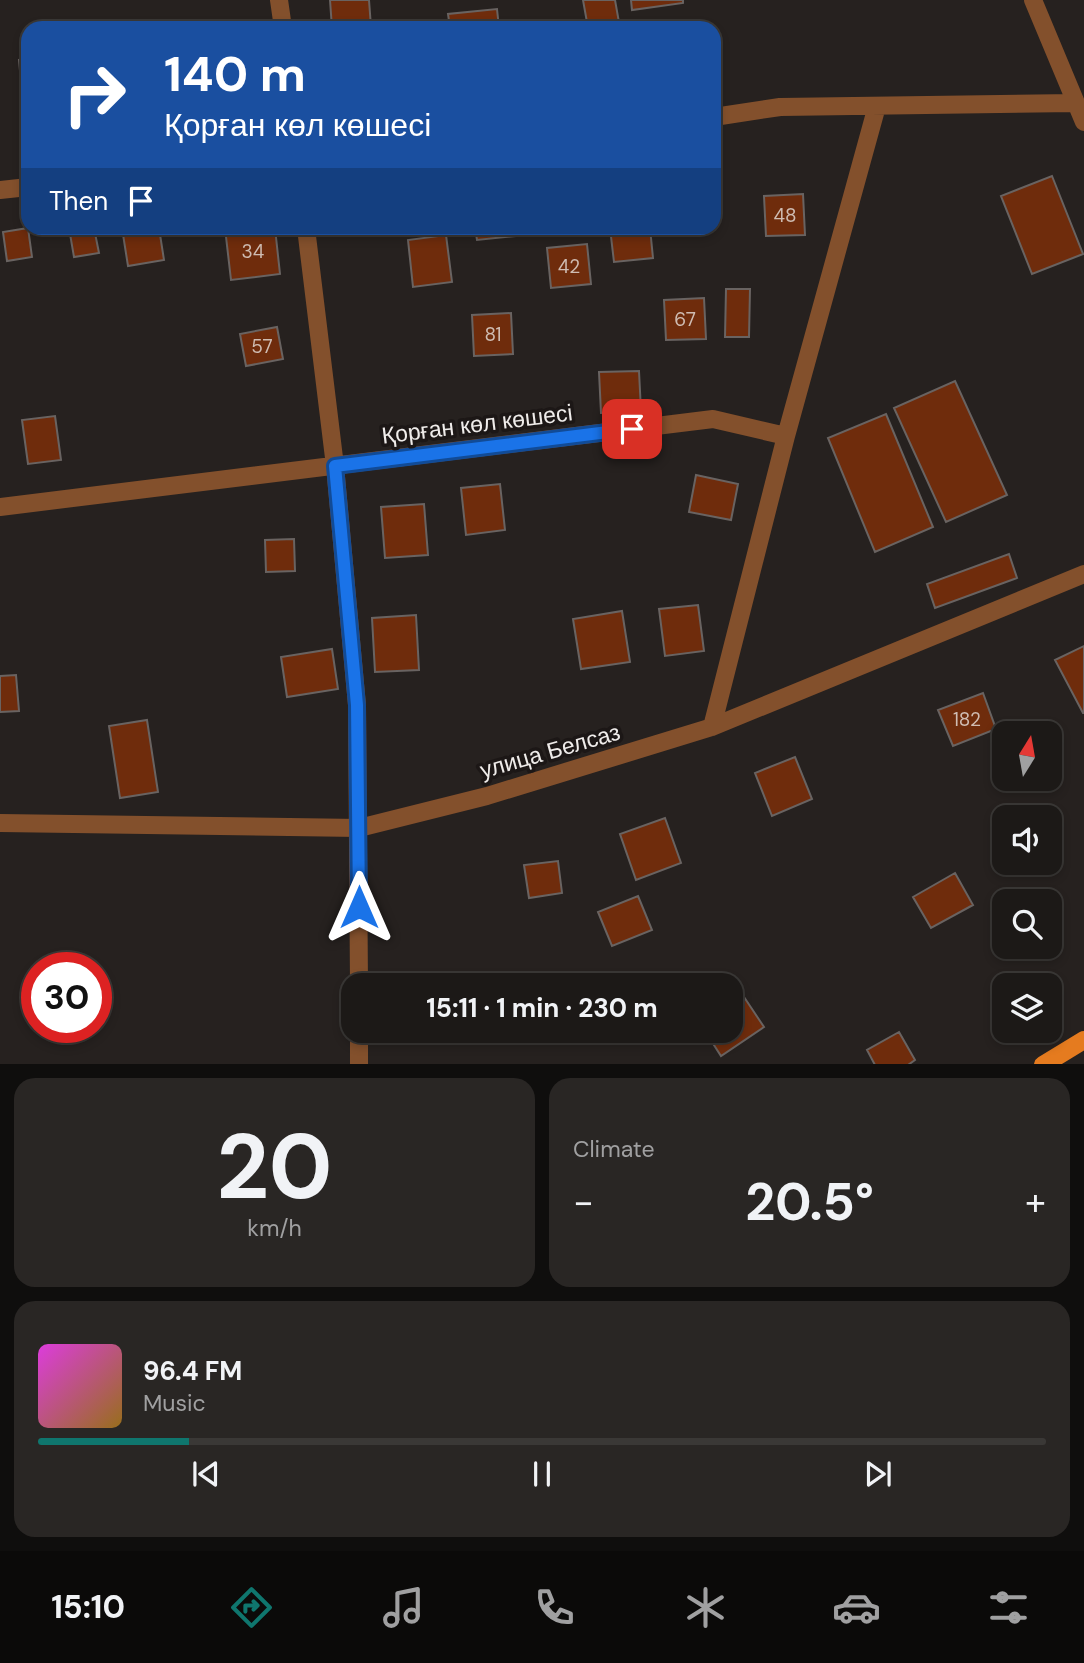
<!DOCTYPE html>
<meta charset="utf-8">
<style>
:root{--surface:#1c1917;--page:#292624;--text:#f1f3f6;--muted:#a0a0a1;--line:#3a3836;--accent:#0f766e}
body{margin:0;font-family:"DM Sans",sans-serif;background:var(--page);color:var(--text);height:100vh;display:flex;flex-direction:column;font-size:26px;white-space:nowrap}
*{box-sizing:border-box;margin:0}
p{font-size:23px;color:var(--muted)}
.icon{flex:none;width:38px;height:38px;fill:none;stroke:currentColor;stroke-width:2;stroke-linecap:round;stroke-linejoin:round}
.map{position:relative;height:1064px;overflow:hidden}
.side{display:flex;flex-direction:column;gap:14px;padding:14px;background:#0f0e0d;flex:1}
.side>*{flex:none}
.banner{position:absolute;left:21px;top:21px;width:700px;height:214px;border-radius:21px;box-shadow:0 4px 10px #0003,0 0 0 2px var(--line);background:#1a4fa0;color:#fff;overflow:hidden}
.needle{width:46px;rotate:11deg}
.controls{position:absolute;left:992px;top:721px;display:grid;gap:14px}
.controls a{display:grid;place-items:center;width:70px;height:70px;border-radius:14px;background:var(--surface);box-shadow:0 4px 10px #0003,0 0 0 2px var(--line);font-size:35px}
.speed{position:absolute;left:21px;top:952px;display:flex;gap:14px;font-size:35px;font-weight:700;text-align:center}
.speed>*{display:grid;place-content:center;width:91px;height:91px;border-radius:50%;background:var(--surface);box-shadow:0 4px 10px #0003,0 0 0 2px var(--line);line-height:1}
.speed .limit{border:10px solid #d22;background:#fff;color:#111}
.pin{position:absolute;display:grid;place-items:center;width:60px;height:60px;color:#fff;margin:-30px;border-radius:14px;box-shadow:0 4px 10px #0006}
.me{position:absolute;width:77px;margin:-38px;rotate:0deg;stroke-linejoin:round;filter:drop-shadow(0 0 5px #0008)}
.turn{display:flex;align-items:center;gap:24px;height:147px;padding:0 28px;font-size:32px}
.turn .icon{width:91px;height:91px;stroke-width:2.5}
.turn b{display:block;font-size:49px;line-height:60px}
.then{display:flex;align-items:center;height:66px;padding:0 28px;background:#0003;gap:14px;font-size:26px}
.big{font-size:52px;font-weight:700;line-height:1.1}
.side .widget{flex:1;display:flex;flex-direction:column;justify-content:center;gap:10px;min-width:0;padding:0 24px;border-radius:21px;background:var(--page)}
.side .dial{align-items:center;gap:0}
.dial b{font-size:91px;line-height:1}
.song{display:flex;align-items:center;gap:21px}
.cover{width:84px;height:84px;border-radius:10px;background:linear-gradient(135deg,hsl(300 70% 55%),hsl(40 70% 35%))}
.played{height:7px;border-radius:4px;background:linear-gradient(90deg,var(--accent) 15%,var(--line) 15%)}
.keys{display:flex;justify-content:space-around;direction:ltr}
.heat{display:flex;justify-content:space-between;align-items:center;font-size:38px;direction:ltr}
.side .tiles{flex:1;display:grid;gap:14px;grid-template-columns:1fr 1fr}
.widget:last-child{grid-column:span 2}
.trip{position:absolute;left:341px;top:973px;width:402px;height:70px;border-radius:21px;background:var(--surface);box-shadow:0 4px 10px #0003,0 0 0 2px var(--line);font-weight:700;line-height:70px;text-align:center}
.dock{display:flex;height:112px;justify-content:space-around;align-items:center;background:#0b0a09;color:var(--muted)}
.dock .icon{width:49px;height:49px}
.dock .current{color:var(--accent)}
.dock b{font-size:32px;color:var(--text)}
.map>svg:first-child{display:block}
</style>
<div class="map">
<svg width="1084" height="1065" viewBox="0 0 1084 1065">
<rect width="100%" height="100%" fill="#26211f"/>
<path fill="#6f2c0c" stroke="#696361" stroke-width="2" d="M 330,0 L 369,0 L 371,27 L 332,28 Z
M 583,0 L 615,0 L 620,28 L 588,28 Z
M 631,0 L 683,0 L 683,3 L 632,10 Z
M 497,9 L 499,28 L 450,28 L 448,14 Z
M 124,21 L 125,28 L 82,28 L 82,27 Z
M 28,59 L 28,92 L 22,93 L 19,60 Z
M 1052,176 L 1083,254 L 1032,274 L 1001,196 Z
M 803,194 L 805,235 L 766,236 L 764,196 Z
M 28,228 L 32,257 L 7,261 L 3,232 Z
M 69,228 L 94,228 L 99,253 L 74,257 Z
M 122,228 L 159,228 L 164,260 L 128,266 Z
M 225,228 L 275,228 L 280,274 L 231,280 Z
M 475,228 L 514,228 L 515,236 L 477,240 Z
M 610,228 L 650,228 L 653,258 L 614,262 Z
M 666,228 L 706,228 L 706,233 L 666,235 Z
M 446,235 L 452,282 L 413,287 L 408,240 Z
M 587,244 L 591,284 L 551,288 L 547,248 Z
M 726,289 L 750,289 L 749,337 L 725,337 Z
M 704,298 L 706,339 L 666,340 L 664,300 Z
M 511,313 L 513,354 L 474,356 L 472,315 Z
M 277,327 L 283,359 L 246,366 L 240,334 Z
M 639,371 L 641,411 L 601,413 L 599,372 Z
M 955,381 L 1007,495 L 946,522 L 894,408 Z
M 886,414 L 933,527 L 875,552 L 828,438 Z
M 55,416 L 61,460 L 28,464 L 22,420 Z
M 696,475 L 738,484 L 731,520 L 689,512 Z
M 500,484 L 505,530 L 466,535 L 461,488 Z
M 424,504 L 428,555 L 385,558 L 381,507 Z
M 294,539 L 295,571 L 266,572 L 265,540 Z
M 1009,554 L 1017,578 L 935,608 L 927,584 Z
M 698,605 L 704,651 L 665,656 L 659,609 Z
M 622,611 L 630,662 L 581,669 L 573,619 Z
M 416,615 L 419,670 L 375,672 L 372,618 Z
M 1084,646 L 1084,713 L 1083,713 L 1055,660 Z
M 332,649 L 338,689 L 287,697 L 281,657 Z
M 16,675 L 19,711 L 0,712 L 0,676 Z
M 983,693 L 996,729 L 953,746 L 938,710 Z
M 147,720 L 158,792 L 120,798 L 109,726 Z
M 795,757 L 812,799 L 772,816 L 755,773 Z
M 665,818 L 681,863 L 636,880 L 620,834 Z
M 558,861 L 562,893 L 529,898 L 524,865 Z
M 955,873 L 973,905 L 931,928 L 913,897 Z
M 638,896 L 652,930 L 612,946 L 598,912 Z
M 744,997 L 764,1027 L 721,1056 L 705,1031 L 732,1031 L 732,1006 Z
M 458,1031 L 497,1031 L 498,1032 L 462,1043 Z
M 899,1032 L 915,1060 L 908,1065 L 875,1065 L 867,1050 Z"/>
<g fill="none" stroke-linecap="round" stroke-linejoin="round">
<path stroke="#83502c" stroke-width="18" d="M 279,0 L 283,28
M 1033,0 L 1084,122
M 714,117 L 780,107 L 1075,103
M 0,190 L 28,187
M 306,228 L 335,466 L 357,705 L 359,985
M 786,436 L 877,106
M 0,507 L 713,419 L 786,436 L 712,727
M 0,823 L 359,828 L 487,796 L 712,727 L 1084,574
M 359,1065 L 359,1031"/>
<path stroke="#e57b1f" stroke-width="18" d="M 1043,1065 L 1084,1040"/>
</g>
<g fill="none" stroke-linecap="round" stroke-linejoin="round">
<g stroke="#114b97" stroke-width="18">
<path id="route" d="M 359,907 L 357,705 L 335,466 L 632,429"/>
</g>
<use href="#route" stroke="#1a73e8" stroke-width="12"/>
</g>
<g text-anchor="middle" stroke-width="7" stroke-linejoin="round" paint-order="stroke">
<g font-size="19" fill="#cfbcb2">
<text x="785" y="222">48</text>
<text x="253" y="258">34</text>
<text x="569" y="273">42</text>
<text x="685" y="326">67</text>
<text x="493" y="341">81</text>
<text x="262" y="353">57</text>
<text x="967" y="726">182</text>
</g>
<g font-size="23" fill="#efecea" stroke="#1c1716">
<text transform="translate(477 424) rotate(-7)" y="8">Қорған көл көшесі</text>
<text transform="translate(550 751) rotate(-16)" y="8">улица Белсаз</text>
</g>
</g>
</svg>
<div class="controls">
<a><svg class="needle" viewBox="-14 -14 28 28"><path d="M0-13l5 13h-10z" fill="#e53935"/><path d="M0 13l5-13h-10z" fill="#a0a0a1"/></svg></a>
<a><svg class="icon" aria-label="sound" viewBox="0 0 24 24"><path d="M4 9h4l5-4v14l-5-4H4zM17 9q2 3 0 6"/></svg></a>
<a><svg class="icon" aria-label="search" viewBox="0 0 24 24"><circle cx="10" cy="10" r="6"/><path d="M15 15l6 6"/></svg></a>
<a><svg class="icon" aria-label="layers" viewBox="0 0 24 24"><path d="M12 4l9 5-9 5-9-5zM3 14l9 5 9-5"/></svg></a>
</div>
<div class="speed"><div class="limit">30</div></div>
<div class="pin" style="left:632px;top:429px;background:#d93025"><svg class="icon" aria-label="arrive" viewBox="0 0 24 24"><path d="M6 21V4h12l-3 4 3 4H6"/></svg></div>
<svg class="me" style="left:359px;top:907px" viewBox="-20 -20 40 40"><path d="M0-17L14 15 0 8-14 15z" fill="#1a73e8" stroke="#fff" stroke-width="4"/></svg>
<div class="trip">15:11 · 1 min · 230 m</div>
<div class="banner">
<div class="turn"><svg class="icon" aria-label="right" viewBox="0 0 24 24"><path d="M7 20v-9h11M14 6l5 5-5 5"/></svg><div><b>140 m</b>Қорған көл көшесі</div></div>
<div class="then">Then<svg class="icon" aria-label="arrive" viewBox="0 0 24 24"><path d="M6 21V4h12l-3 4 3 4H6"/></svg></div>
</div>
</div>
<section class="side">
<div class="tiles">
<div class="widget dial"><b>20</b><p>km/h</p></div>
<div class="widget"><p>Climate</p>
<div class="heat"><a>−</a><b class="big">20.5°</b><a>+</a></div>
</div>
<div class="widget">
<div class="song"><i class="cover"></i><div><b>96.4 FM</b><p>Music</p></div></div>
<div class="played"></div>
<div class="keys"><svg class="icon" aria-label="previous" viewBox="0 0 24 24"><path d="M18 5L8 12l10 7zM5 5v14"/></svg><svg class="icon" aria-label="pause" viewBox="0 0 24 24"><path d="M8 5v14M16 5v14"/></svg><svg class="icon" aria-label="next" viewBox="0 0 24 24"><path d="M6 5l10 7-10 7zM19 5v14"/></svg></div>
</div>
</div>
</section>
<nav class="dock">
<b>15:10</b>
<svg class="icon current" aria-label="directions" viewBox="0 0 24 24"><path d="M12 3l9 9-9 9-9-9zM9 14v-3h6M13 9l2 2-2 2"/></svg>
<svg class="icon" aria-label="music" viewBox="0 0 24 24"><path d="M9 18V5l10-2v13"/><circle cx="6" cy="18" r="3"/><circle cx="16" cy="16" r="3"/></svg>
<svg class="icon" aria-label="phone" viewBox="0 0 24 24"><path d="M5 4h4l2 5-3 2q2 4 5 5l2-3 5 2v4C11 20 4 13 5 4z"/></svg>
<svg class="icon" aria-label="climate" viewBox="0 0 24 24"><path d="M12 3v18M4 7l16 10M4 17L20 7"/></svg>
<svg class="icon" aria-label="car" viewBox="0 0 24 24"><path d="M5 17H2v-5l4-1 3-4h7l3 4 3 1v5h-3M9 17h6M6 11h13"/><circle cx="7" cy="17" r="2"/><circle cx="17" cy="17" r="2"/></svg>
<svg class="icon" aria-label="filters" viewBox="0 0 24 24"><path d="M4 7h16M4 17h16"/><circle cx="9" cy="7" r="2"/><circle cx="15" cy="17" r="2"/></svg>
</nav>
